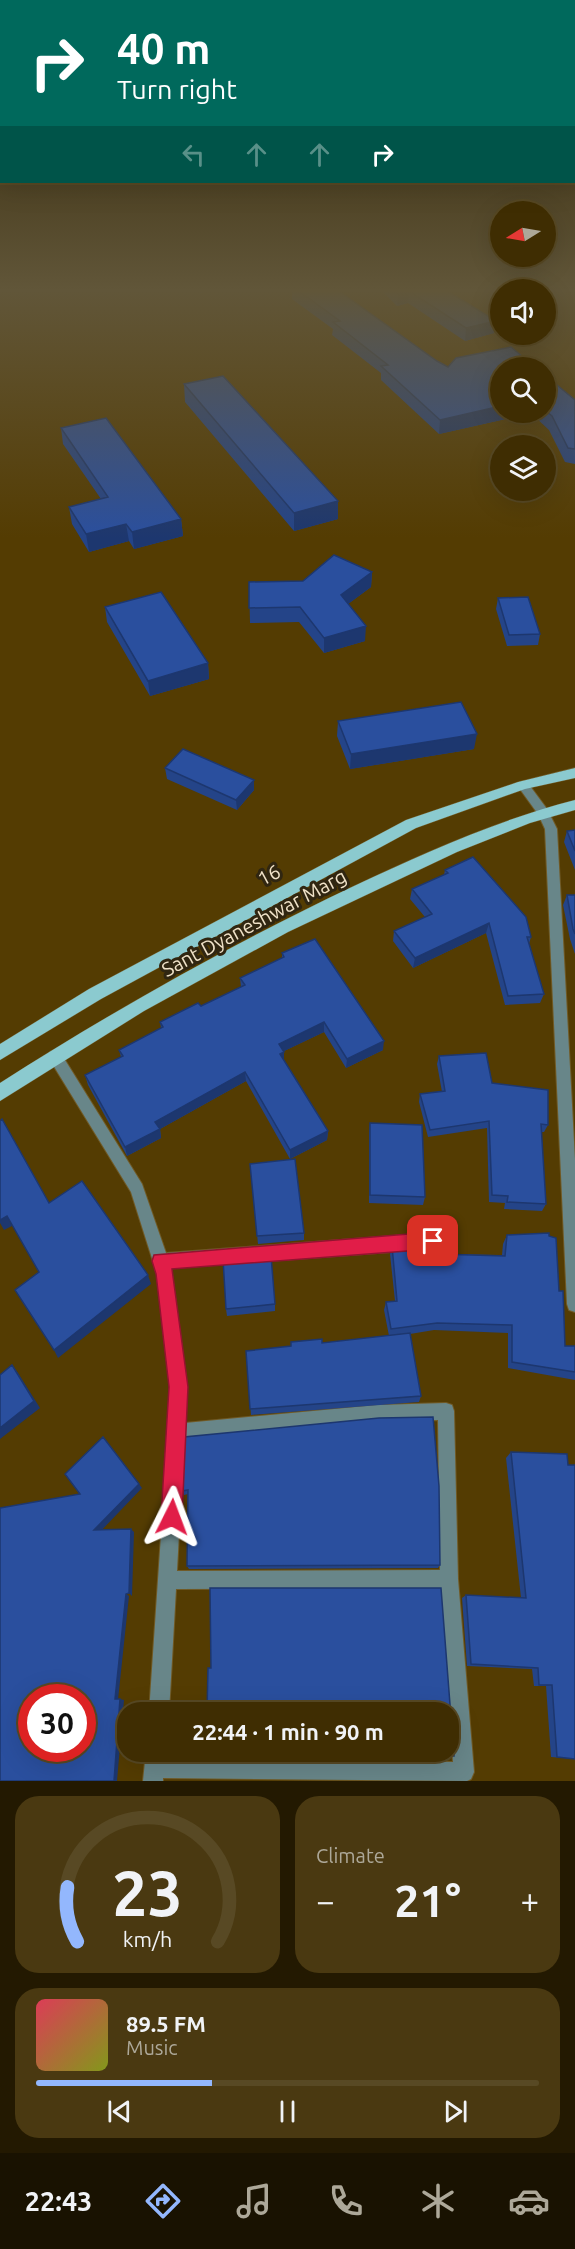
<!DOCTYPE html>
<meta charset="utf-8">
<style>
:root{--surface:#3f2d02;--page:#4a3911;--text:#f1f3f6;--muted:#ada899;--line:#584924;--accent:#93b7fd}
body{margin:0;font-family:Ubuntu,sans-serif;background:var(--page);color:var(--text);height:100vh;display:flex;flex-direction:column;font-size:22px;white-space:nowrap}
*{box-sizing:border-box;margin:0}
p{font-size:20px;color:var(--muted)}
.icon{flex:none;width:33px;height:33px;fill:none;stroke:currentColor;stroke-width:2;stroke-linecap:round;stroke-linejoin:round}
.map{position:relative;height:1781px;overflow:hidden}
.sheet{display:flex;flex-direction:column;gap:15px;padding:15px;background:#231901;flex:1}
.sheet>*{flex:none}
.top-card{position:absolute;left:0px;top:0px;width:576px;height:183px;box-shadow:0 6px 24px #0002,0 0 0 2px var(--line);background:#00695c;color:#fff;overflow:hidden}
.needle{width:39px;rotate:259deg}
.controls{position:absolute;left:490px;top:201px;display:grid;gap:12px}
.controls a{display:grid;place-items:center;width:66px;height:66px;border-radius:50%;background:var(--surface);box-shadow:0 6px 24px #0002,0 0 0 2px var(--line);font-size:30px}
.speed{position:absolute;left:18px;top:1684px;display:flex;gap:12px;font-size:30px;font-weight:700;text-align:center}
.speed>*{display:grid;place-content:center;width:78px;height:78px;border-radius:50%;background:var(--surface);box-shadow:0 6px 24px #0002,0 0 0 2px var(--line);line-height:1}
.speed .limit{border:9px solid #d22;background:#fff;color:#111}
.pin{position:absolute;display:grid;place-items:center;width:51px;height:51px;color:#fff;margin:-26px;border-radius:12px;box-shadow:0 3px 9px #0006}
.me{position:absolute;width:66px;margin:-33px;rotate:3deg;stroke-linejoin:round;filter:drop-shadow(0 0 4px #0008)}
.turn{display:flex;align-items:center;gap:21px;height:126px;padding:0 18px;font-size:27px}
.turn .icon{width:78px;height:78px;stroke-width:2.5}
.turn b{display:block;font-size:42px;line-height:51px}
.lanes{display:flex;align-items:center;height:57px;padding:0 18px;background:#0003;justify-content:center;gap:30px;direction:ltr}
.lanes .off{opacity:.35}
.big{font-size:45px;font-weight:600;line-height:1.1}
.sheet .card{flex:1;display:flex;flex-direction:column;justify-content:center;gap:9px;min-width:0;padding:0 21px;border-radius:24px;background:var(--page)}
.sheet .dial{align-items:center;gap:0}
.dial svg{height:156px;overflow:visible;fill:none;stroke:var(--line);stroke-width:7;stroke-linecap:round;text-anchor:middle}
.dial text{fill:var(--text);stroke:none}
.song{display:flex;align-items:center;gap:18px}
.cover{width:72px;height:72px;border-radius:9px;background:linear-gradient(135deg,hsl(350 70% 55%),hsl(70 70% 35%))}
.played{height:6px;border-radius:3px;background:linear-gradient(90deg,var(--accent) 35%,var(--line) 35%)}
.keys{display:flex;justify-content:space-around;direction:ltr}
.heat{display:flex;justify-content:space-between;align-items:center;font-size:33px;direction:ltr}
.sheet .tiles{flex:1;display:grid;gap:15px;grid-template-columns:1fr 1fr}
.card:last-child{grid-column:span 2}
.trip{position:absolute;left:117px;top:1702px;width:342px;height:60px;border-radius:24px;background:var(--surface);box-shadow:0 6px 24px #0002,0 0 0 2px var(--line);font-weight:600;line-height:60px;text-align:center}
.menu{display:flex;height:96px;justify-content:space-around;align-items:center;background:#191201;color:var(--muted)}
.menu .icon{width:42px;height:42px}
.menu .active{color:var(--accent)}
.menu b{font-size:27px;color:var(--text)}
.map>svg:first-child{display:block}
</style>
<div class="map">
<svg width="575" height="1781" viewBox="0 0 575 1781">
<rect width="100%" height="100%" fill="#543c02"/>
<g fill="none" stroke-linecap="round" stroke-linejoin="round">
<g stroke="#705a26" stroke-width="2">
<path id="minor" d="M 523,781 L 527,782 L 547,809 L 557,829 L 575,1160 L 575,1312 L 569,1310 L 567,1304 L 545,829 L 538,814 L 517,785 Z
M 55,1050 L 60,1052 L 142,1184 L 166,1253 L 433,1233 L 438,1236 L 441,1241 L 438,1246 L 433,1249 L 171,1268 L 187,1387 L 185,1423 L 377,1405 L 446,1403 L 452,1405 L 454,1411 L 458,1579 L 474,1772 L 471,1779 L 467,1781 L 163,1778 L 163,1781 L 143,1781 L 146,1752 L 166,1752 L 165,1758 L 453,1762 L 440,1588 L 176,1589 L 169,1713 L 149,1713 L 171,1387 L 157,1274 L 131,1192 L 50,1060 L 48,1056 L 50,1052 ZM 438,1420 L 440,1570 L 177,1571 L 184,1440 L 377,1421 Z"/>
</g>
<g stroke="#705a26" stroke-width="1">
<path id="primary" d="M 575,768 L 575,778 L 525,789 L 416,828 L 101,999 L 0,1060 L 0,1044 L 89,989 L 406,820 L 518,782 Z
M 575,800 L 575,810 L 530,823 L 457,852 L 288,932 L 144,1011 L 0,1101 L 0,1083 C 114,1010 232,944 354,886 C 426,852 498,820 575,800 Z"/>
</g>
<use href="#minor" fill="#688689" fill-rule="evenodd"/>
<use href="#primary" fill="#8bcacf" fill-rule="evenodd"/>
</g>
<path fill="#244488" d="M 292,289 L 336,289 L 501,412 L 546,412 L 546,376 L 575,400 L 575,464 L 565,462 L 549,430 L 534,416 L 517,419 L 514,417 L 439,434 L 381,380 L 381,373 L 332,335 L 333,329 L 292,299 Z
M 380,289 L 444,289 L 494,333 L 465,341 L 408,303 L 397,306 Z
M 184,384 L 338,501 L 338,519 L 294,531 L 185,402 Z
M 61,428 L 181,519 L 183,536 L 134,549 L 129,541 L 89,552 L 72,524 L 69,507 L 101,499 L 63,444 Z
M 372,572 L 371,587 L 348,604 L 365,641 L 324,653 L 299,622 L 250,623 L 249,582 L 303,581 Z
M 498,598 L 540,634 L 538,645 L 507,646 L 496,609 Z
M 105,607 L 208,663 L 209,679 L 150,696 L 107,622 Z
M 338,721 L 474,749 L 350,769 L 337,736 Z
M 165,768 L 254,790 L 237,810 L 167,779 Z
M 575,830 L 575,870 L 564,842 L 567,831 Z
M 445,870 L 531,937 L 529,944 L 544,994 L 540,1003 L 505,1005 L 486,933 L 413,968 L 393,941 L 394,931 L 425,917 L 410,899 L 412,889 L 444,875 Z
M 567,895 L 575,895 L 575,954 L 570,939 L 563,905 Z
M 282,953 L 383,1050 L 346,1068 L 324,1032 L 284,1051 L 284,1060 L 328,1131 L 327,1140 L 290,1159 L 246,1081 L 160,1129 L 161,1138 L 127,1156 L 88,1085 L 85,1075 L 121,1057 L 119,1050 L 161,1028 L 160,1022 L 201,1006 L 241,987 L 240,978 L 282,958 Z
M 439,1056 L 492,1083 L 548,1125 L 544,1132 L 541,1132 L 546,1204 L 542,1211 L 504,1209 L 505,1203 L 489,1202 L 487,1128 L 428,1137 L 419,1102 L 420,1094 L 442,1092 L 437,1064 Z
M 370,1123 L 425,1197 L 423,1205 L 369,1203 L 369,1132 Z
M 250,1164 L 304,1233 L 304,1240 L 258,1244 Z
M 507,1235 L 559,1291 L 565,1346 L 575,1346 L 575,1380 L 508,1368 L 508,1333 L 434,1330 L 410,1334 L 421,1396 L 419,1402 L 251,1415 L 246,1351 L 389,1336 L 384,1310 L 386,1302 L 395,1301 L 390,1254 L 392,1246 L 437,1254 L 502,1255 L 503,1244 Z
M 275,1304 L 275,1311 L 227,1316 L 226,1309 Z
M 184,1437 L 440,1565 L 438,1568 L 189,1569 L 187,1566 L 188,1494 L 184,1495 L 182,1491 Z
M 511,1452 L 568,1465 L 575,1759 L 551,1757 L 546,1686 L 534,1686 L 532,1669 L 467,1666 L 462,1598 L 466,1595 L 521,1598 L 506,1458 Z"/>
<path fill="#1d376f" d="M 199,289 L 218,289 L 200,293 Z
M 409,291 L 408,303 L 397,306 L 398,294 Z
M 496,321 L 494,333 L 465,341 L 466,328 Z
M 501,406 L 501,412 L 515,412 L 514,417 L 439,434 L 440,420 Z
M 518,412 L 534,412 L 534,416 L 517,419 Z
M 338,501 L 338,519 L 294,531 L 294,513 Z
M 181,519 L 183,536 L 134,549 L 132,532 Z
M 126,524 L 129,541 L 89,552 L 86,534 Z
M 372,572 L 371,587 L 340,610 L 341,595 Z
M 366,626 L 365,641 L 324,653 L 324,638 Z
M 208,663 L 209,679 L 150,696 L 148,681 Z
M 477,734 L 474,749 L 350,769 L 351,754 Z
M 254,780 L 254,790 L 237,810 L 236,800 Z
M 489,923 L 486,933 L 413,968 L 415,958 Z
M 324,1022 L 324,1032 L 280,1053 L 279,1044 Z
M 384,1041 L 383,1050 L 346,1068 L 347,1059 Z
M 284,1052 L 284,1061 L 280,1054 Z
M 245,1072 L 246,1081 L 160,1129 L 161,1138 L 127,1156 L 125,1147 L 155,1122 Z
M 328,1131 L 327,1140 L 290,1159 L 290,1150 Z
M 7,1216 L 12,1226 L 4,1230 L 0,1223 L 0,1220 Z
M 148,1275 L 151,1284 L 58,1358 L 54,1350 Z
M 12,1365 L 18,1373 L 40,1408 L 0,1439 L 0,1428 Z
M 139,1484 L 142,1488 L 98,1534 L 94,1530 Z
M 131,1529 L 134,1532 L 132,1596 L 129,1593 Z
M 126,1594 L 129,1596 L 118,1700 L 115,1699 Z
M 120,1699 L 124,1700 L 117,1781 L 114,1781 Z"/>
<path fill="#2a4f9e" stroke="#1d376f" stroke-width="1.5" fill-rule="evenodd" d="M 296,289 L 336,289 L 437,361 L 448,367 L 456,358 L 511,347 L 536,368 L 501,368 L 501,406 L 440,420 L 381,366 L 388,365 L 333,322 L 340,321 Z
M 392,289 L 444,289 L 496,321 L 466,328 L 409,291 L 398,294 Z
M 223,376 L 338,501 L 294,513 L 184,384 Z
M 546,376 L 575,400 L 575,449 L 568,448 L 552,416 L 546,411 Z
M 106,418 L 181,519 L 132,532 L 126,524 L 86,534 L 69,507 L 108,497 L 61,428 Z
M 334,555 L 372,572 L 341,595 L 366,626 L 324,638 L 300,607 L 249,608 L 249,582 L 303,581 Z
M 161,592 L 208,663 L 148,681 L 105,607 Z
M 528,597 L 540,634 L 509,635 L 498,598 Z
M 461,702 L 477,734 L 351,754 L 338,721 Z
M 183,749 L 254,780 L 236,800 L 165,768 Z
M 575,830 L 575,851 L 567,831 Z
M 473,857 L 526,917 L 531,937 L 527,937 L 544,994 L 508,996 L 489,923 L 415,958 L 394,931 L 432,914 L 412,889 L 448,873 L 445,870 Z
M 567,895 L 575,895 L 575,934 L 573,929 Z
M 315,939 L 384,1041 L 347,1059 L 324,1022 L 279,1044 L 284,1052 L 280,1054 L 328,1131 L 290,1150 L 245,1072 L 155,1122 L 160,1129 L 125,1147 L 85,1075 L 123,1056 L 119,1050 L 163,1027 L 160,1022 L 198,1003 L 201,1006 L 245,985 L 240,978 L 284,957 L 282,953 Z
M 486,1053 L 492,1083 L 548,1090 L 548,1125 L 541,1124 L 546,1204 L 507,1202 L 508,1196 L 492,1195 L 489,1121 L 430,1130 L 420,1094 L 445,1091 L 439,1056 Z
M 2,1119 L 49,1203 L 82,1181 L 148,1275 L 54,1350 L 15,1290 L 39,1272 L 7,1216 L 0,1220 L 0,1121 Z
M 370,1123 L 422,1125 L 425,1197 L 370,1195 Z
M 295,1159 L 304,1233 L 257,1236 L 250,1164 Z
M 549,1233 L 549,1236 L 556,1238 L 559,1291 L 563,1291 L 565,1346 L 575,1346 L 575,1372 L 512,1362 L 512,1325 L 437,1323 L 391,1329 L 386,1302 L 397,1301 L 392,1246 L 435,1243 L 437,1254 L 505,1256 L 507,1235 Z
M 271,1256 L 275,1304 L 226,1309 L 223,1259 Z
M 410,1333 L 421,1396 L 250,1409 L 246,1351 L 291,1346 L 291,1342 L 322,1339 L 322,1343 Z
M 12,1365 L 34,1401 L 0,1428 L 0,1375 Z
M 433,1417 L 439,1486 L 440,1565 L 187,1566 L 188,1490 L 182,1491 L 184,1437 L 379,1418 Z
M 103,1437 L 139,1484 L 94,1530 L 131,1529 L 129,1593 L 126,1594 L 115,1699 L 120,1699 L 114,1781 L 0,1781 L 0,1508 L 80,1494 L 65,1474 ZM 32,1698 L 82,1698 L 82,1749 L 32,1749 Z
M 511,1452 L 567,1454 L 568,1465 L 575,1465 L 575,1759 L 557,1757 L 552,1685 L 539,1685 L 538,1668 L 471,1664 L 466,1595 L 526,1598 Z
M 210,1588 L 441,1588 L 454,1756 L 399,1752 L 448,1752 L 448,1713 L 207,1713 L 208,1668 L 211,1668 Z
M 206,1752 L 305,1752 L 206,1756 Z"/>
<linearGradient id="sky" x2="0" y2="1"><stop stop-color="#2e2101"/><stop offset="0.54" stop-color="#615639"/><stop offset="1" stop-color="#615639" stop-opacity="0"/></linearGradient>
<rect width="575" height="538" fill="url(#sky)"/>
<path fill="#e11d48" stroke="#92132f" stroke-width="1.5" d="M 433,1232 L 440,1235 L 442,1241 L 440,1247 L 433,1249 L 172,1269 L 188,1387 L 182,1517 L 179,1524 L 172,1527 L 164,1524 L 161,1517 L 169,1387 L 156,1274 L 152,1261 L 154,1255 Z"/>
<g text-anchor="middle" stroke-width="6" stroke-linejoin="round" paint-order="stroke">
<g font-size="20" fill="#f0e2c8" stroke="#302611">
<text transform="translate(269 875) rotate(-28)" y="7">16</text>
<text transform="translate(254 923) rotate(-28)" y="7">Sant Dyaneshwar Marg</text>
</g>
</g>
</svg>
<div class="controls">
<a><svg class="needle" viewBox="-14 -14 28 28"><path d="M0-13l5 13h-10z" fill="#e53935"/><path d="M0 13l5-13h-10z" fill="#ada899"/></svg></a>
<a><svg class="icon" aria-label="sound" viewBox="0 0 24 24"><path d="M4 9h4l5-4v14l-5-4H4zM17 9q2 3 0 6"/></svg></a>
<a><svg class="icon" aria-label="search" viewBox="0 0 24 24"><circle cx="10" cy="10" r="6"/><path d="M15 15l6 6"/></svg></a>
<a><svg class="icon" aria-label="layers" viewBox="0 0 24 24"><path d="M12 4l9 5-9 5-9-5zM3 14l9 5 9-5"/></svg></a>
</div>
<div class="speed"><div class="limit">30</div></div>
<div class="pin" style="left:433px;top:1241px;background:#d93025"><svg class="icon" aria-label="arrive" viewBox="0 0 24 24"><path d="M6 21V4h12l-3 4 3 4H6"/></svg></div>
<svg class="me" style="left:172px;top:1517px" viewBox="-20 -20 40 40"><path d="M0-17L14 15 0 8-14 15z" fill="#e11d48" stroke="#fff" stroke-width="4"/></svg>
<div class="trip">22:44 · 1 min · 90 m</div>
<div class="top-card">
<div class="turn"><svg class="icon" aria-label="right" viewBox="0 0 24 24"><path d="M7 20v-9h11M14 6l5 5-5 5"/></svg><div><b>40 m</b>Turn right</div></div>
<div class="lanes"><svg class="icon off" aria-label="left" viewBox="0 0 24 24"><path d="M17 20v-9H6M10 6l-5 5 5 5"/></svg><svg class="icon off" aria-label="ahead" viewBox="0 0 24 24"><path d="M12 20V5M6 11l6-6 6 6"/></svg><svg class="icon off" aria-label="ahead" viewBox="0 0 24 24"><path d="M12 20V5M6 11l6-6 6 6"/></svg><svg class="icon" aria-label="right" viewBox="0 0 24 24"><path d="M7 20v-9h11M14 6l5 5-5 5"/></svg></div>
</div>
</div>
<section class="sheet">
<div class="tiles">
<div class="card dial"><svg viewBox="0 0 100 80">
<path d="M14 69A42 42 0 1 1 86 69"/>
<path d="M14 69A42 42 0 0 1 9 41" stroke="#93b7fd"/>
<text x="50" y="56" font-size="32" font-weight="700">23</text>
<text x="50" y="72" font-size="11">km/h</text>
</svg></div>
<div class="card"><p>Climate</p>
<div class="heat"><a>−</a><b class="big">21°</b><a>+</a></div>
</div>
<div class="card">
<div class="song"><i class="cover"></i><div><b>89.5 FM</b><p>Music</p></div></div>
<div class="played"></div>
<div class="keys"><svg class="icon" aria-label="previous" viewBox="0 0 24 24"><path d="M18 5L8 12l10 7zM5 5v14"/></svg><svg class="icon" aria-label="pause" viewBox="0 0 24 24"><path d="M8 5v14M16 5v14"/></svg><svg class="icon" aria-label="next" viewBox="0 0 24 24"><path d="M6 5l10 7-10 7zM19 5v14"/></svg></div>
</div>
</div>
</section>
<nav class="menu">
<b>22:43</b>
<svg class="icon active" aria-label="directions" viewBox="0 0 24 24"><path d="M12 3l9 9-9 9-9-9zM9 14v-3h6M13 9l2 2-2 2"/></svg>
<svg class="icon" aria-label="music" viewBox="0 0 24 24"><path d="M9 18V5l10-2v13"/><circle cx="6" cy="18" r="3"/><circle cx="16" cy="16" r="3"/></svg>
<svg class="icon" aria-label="phone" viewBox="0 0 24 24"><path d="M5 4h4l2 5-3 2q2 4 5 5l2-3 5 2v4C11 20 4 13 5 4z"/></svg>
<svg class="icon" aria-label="climate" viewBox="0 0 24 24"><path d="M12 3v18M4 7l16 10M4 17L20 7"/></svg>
<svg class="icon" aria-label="car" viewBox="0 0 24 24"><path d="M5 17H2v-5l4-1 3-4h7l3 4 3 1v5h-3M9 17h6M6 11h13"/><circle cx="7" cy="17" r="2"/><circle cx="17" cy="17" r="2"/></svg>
</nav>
